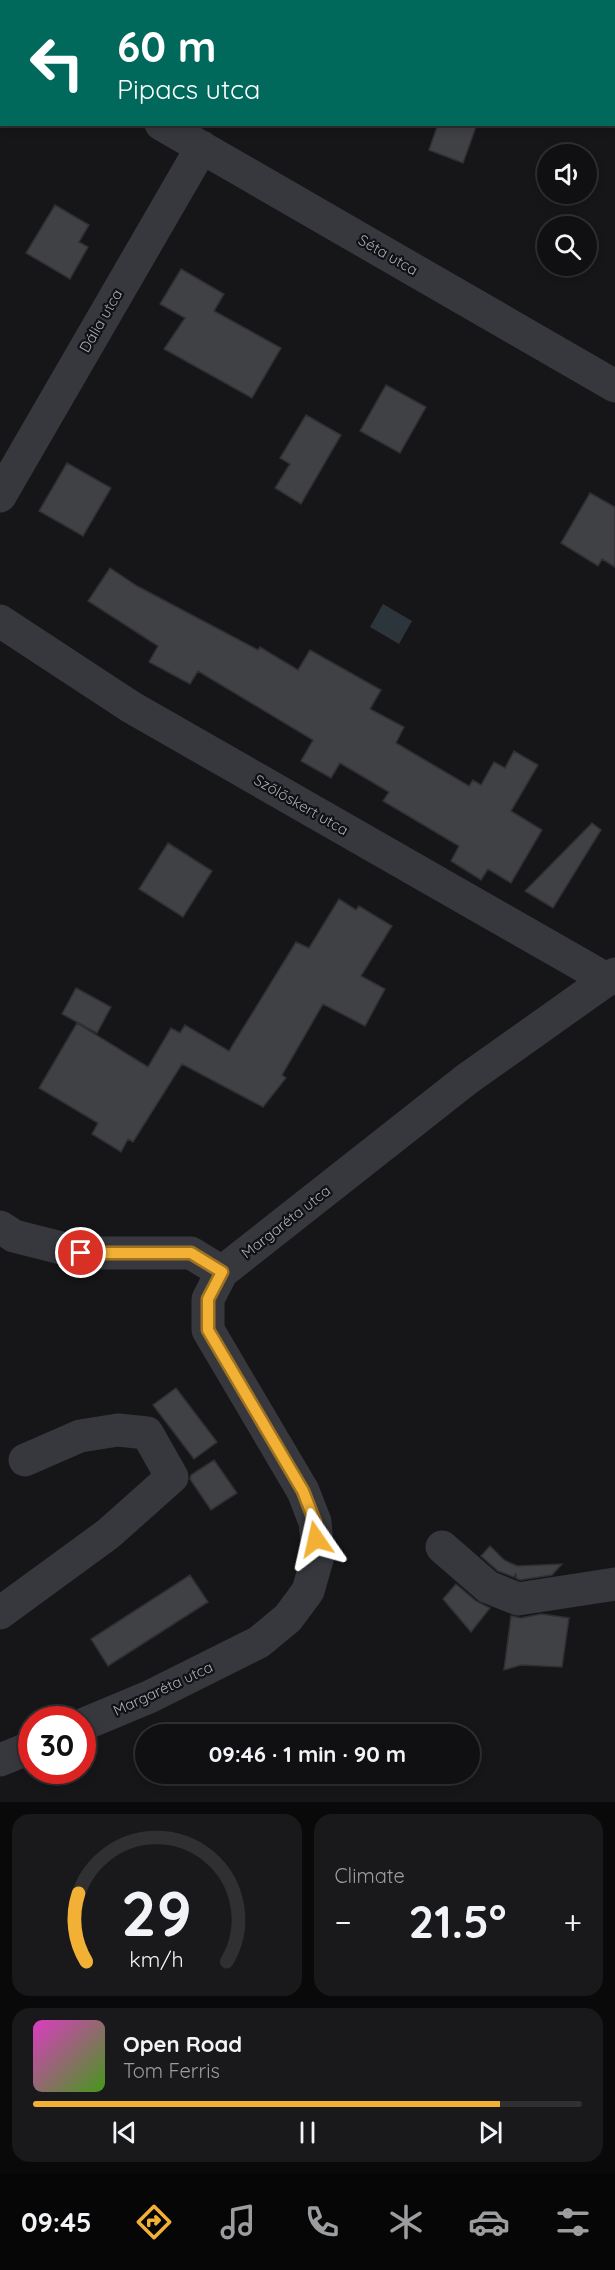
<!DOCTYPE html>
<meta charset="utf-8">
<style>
:root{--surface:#101012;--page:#19191b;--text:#f1f3f6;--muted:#9c9d9f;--line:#303032;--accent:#f2b134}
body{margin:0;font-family:Quicksand,sans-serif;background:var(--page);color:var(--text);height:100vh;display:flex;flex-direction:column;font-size:22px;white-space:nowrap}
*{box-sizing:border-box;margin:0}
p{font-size:20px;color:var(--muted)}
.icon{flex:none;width:33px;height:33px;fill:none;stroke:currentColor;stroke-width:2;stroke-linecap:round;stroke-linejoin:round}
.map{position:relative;height:1802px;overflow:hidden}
.panel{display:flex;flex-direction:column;gap:12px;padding:12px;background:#09090a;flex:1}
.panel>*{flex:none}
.guide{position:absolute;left:0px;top:0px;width:615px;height:126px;box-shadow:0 3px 9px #0003,0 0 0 2px var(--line);background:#00695c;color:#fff;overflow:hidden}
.fabs{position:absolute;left:537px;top:144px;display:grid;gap:12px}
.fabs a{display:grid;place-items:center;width:60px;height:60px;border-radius:50%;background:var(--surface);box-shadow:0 3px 9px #0003,0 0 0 2px var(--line);font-size:30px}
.speed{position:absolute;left:18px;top:1706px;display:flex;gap:12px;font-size:30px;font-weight:700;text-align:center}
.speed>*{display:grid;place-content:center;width:78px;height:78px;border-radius:50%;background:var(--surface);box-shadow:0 3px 9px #0003,0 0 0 2px var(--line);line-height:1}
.speed .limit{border:9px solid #d22;background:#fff;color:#111}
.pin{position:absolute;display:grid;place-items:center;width:51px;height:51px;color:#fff;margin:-26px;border:3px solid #fff;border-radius:50%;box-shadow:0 2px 6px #0007}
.me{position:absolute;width:66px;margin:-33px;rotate:349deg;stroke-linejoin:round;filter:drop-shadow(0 0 4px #0008)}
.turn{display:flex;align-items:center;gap:21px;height:126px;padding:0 18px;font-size:27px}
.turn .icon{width:78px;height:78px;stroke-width:2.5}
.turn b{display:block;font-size:42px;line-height:51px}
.big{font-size:45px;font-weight:800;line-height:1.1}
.panel .tile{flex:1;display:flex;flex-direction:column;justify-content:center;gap:9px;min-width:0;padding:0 21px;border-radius:18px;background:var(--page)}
.panel .dial{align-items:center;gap:0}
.dial svg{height:156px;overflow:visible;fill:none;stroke:var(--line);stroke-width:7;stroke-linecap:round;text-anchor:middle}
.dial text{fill:var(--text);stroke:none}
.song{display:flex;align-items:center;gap:18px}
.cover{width:72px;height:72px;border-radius:9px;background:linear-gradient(135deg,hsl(310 70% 55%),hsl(100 70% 35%))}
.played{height:6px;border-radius:3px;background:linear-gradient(90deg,var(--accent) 85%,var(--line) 85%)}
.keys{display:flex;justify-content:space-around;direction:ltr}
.heat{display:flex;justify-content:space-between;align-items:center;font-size:33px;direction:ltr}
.panel .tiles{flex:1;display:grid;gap:12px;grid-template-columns:1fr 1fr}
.tile:last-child{grid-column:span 2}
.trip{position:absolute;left:135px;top:1724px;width:345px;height:60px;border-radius:30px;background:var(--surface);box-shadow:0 3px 9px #0003,0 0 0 2px var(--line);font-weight:800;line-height:60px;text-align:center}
.tabs{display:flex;height:96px;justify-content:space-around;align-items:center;background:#060607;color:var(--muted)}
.tabs .icon{width:42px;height:42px}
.tabs .active{color:var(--accent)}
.tabs b{font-size:27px;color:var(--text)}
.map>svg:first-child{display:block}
</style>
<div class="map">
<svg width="615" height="1802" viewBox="0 0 615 1802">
<rect width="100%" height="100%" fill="#161618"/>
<path fill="#2c353c" d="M 383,604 L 412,621 L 399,644 L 370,627 Z"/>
<path fill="#404145" stroke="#303034" stroke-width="1.5" d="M 438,124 L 477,124 L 463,163 L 429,150 Z
M 55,205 L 89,225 L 79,242 L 88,247 L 70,279 L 26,253 Z
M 181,269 L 224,294 L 214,311 L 281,348 L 252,398 L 164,349 L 185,318 L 160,304 Z
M 386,385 L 426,407 L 400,453 L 360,431 Z
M 306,415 L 341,435 L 301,504 L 275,488 L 290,464 L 280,458 Z
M 67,463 L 111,488 L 83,536 L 39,511 Z
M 590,493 L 615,507 L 615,567 L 602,559 L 598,566 L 561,543 Z
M 110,568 L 137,586 L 258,650 L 260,647 L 298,670 L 310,650 L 381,690 L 370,709 L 404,727 L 396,743 L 469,786 L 473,780 L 481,785 L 494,762 L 505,768 L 514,751 L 538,765 L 511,811 L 542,830 L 511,883 L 488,869 L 481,880 L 451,861 L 459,846 L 383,801 L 389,792 L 340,763 L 331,778 L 301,761 L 313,740 L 198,671 L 190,684 L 149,662 L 158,646 L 88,601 Z
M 592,823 L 601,830 L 553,908 L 525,891 Z
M 168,843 L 212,871 L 183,917 L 139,889 Z
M 339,899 L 356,910 L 359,906 L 392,926 L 361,976 L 385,989 L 365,1026 L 323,1004 L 282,1075 L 286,1078 L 263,1107 L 182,1064 L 133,1142 L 128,1139 L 121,1152 L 92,1134 L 98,1123 L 39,1088 L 77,1023 L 148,1067 L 171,1028 L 180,1033 L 185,1025 L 229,1051 L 296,942 L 309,948 Z
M 76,988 L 111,1007 L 97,1033 L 62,1014 Z
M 176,1388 L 217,1442 L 194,1459 L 153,1405 Z
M 214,1460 L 237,1493 L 211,1510 L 190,1479 L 191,1475 Z
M 490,1546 L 504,1560 L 517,1566 L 562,1564 L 552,1575 L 520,1580 L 516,1578 L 516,1573 L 514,1577 L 498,1571 L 481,1556 Z
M 190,1575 L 208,1602 L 108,1666 L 91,1639 Z
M 456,1584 L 476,1601 L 490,1608 L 471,1632 L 443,1599 Z
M 541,1614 L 569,1618 L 562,1667 L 521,1665 L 504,1670 L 511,1616 L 521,1618 Z"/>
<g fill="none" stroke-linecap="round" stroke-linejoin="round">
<path stroke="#37383d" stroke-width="33" d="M 0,35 L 2,36
M 161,124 L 615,386
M 0,496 L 202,147
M 0,621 L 131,707 L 608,980
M 0,1227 L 14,1236 L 81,1253 L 191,1253 L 222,1272
M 442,1547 L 488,1587 L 518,1599 L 615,1584
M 0,1613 L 108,1534 L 172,1477 L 147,1433 L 118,1430 L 80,1436 L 25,1460
M 82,1725 L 149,1697 L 259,1642 L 288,1618 L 308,1591 L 318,1556 L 315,1522 L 303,1491 L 208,1330 L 208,1299 L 222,1272 L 467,1079 L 615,974
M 0,1760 L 32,1747"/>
</g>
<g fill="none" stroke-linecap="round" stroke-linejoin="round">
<g stroke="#9d7322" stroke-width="15">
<path id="route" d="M 81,1253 L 191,1253 L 222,1272 L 208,1299 L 208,1330 L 303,1491 L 315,1522 L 316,1539"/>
</g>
<use href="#route" stroke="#f2b134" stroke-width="10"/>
</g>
<g text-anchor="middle" stroke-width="4.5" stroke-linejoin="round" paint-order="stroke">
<g font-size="15" fill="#a8adb8" stroke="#111113">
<text transform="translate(388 255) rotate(30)" y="5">Séta utca</text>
<text transform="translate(101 321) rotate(-60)" y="5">Dália utca</text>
<text transform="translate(301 805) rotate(30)" y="5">Szőlőskert utca</text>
<text transform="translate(286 1222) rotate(-38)" y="5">Margaréta utca</text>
<text transform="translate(163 1689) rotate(-25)" y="5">Margaréta utca</text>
</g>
</g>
</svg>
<div class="fabs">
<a><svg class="icon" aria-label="sound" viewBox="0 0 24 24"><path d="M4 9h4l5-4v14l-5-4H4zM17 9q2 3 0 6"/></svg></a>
<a><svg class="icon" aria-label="search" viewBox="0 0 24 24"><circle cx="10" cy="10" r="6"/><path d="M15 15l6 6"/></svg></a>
</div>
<div class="speed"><div class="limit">30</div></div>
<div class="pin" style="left:81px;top:1253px;background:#d93025"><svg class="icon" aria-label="arrive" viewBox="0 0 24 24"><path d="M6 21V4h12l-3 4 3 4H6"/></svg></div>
<svg class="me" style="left:316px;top:1539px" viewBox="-20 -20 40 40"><path d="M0-17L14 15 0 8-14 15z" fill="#f2b134" stroke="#fff" stroke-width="4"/></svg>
<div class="trip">09:46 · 1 min · 90 m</div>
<div class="guide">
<div class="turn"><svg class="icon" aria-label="left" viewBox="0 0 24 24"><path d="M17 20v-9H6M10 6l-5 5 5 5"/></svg><div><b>60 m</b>Pipacs utca</div></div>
</div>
</div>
<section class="panel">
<div class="tiles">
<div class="tile dial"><svg viewBox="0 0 100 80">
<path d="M14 69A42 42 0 1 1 86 69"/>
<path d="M14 69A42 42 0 0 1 10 34" stroke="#f2b134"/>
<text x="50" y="56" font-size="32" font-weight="700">29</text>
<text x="50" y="72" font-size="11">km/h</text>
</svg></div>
<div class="tile"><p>Climate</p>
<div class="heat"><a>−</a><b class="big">21.5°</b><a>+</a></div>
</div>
<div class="tile">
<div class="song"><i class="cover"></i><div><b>Open Road</b><p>Tom Ferris</p></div></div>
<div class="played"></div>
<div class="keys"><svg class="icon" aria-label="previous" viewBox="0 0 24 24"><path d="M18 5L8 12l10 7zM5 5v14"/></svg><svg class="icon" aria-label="pause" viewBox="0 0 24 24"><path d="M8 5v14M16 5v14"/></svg><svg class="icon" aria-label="next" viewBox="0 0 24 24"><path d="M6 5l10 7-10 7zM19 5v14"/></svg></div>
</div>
</div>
</section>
<nav class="tabs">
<b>09:45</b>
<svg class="icon active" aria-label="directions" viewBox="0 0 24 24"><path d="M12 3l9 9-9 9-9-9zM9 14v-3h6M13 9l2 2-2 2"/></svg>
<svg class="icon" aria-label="music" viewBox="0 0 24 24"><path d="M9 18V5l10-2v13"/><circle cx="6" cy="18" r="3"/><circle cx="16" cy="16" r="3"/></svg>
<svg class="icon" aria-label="phone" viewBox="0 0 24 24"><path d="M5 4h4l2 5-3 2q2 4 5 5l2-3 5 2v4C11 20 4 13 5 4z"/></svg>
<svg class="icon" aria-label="climate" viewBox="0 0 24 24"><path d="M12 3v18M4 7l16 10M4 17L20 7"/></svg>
<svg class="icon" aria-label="car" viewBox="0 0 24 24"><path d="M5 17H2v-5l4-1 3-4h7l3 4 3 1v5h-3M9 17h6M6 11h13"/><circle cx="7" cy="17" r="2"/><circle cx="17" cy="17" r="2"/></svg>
<svg class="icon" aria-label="filters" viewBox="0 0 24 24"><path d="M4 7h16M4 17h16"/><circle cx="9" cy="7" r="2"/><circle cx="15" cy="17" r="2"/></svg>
</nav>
